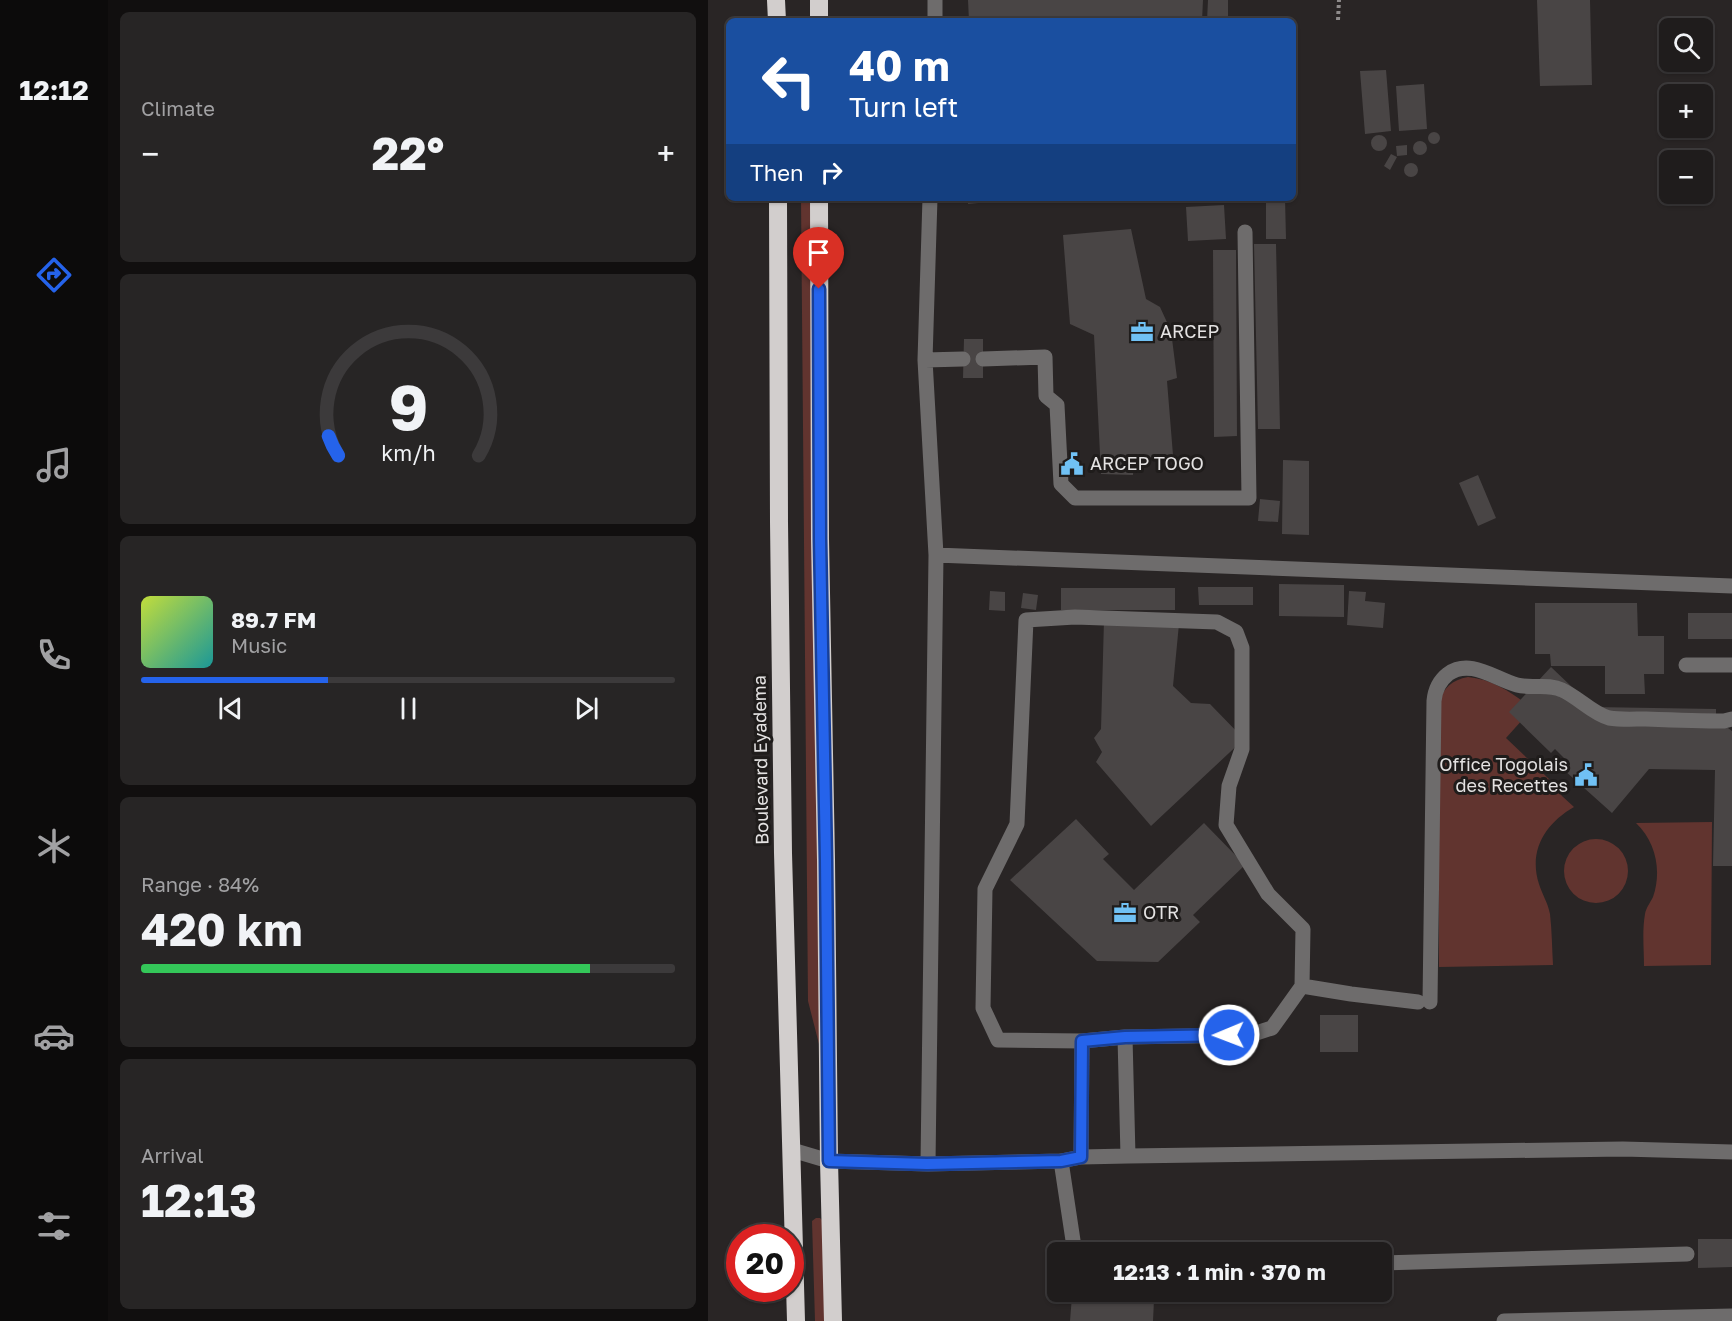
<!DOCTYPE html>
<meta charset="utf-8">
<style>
:root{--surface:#1f1c1c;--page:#272525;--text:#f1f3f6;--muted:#a1a1a3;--line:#3c3a3b;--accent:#2563eb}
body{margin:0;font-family:"Golos Text",sans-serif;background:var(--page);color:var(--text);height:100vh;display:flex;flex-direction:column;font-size:22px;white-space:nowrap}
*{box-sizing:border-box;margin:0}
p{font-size:20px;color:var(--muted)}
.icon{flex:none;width:33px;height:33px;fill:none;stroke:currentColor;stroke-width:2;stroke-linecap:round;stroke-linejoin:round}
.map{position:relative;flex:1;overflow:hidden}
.drawer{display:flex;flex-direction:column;gap:12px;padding:12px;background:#110f0f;width:600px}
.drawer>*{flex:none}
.banner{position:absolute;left:18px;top:18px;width:570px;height:183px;border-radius:9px;box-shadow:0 2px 4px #0004,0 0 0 2px var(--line);background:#1a4fa0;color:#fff;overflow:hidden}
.fabs{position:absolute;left:951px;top:18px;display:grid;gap:12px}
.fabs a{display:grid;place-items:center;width:54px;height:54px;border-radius:9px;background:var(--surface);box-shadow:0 2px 4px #0004,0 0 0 2px var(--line);font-size:30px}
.speed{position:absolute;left:18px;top:1224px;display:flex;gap:12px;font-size:30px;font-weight:700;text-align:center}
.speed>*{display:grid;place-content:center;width:78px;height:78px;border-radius:50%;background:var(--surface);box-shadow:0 2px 4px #0004,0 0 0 2px var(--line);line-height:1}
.speed .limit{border:9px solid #d22;background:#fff;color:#111}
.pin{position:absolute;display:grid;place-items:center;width:51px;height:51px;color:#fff;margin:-62px -26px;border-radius:50% 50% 50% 0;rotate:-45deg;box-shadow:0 0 6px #0007}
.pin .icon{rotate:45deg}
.me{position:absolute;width:66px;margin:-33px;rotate:269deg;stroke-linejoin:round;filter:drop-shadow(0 0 4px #0008)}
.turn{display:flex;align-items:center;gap:21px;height:126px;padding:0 24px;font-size:27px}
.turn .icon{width:78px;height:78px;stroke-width:2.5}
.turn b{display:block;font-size:42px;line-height:51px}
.then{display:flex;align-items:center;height:57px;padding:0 24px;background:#0003;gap:12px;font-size:22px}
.big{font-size:45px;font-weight:700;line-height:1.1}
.drawer .widget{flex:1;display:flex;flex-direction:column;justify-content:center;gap:9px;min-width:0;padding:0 21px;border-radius:9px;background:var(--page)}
.drawer .dial{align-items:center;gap:0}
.dial svg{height:156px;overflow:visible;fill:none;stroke:var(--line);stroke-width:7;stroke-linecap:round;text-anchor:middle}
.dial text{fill:var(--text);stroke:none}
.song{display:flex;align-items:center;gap:18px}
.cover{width:72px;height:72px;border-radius:9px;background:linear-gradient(135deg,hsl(70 70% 55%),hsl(180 70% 35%))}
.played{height:6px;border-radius:3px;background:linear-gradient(90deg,var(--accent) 35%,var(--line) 35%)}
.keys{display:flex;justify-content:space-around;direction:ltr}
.heat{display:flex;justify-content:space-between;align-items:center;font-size:33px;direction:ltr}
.charge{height:9px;border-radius:4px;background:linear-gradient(90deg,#34c759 84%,var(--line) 0)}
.trip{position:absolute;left:339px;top:1242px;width:345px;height:60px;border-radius:9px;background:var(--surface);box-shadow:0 2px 4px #0004,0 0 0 2px var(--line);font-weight:700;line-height:60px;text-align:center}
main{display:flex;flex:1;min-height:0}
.tab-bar{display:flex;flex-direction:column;width:108px;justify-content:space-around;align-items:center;background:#0c0b0b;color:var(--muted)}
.tab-bar .icon{width:42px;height:42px}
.tab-bar .current{color:var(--accent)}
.tab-bar b{font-size:27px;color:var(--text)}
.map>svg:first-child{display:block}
</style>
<main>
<nav class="tab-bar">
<b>12:12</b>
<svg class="icon current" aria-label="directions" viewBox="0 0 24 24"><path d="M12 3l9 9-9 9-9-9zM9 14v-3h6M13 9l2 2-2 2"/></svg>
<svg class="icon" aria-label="music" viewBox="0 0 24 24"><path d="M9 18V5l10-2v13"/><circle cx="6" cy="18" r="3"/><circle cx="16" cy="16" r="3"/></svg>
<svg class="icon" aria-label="phone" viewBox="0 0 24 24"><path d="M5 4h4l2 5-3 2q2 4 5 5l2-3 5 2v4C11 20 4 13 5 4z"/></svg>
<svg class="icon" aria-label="climate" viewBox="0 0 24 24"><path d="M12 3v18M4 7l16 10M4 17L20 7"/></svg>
<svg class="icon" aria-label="car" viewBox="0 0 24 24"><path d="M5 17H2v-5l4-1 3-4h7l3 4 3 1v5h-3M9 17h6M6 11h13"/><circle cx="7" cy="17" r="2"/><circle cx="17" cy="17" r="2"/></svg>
<svg class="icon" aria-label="filters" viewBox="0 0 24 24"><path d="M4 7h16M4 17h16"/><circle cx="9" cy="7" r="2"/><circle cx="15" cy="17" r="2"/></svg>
</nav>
<section class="drawer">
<div class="widget"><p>Climate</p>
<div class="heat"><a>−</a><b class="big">22°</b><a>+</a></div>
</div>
<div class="widget dial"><svg viewBox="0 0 100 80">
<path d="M14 69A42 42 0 1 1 86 69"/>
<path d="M14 69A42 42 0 0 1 9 59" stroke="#2563eb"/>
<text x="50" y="56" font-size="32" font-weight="700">9</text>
<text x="50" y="72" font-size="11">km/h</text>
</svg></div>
<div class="widget">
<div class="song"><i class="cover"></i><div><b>89.7 FM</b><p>Music</p></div></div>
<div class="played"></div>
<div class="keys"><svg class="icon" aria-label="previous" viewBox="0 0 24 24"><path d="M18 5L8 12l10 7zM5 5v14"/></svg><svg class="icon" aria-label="pause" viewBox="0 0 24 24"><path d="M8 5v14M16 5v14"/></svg><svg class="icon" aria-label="next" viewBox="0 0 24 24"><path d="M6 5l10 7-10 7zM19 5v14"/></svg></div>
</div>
<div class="widget"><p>Range · 84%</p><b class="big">420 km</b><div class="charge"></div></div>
<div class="widget"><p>Arrival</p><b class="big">12:13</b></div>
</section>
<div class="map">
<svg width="1024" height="1321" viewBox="0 0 1024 1321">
<rect width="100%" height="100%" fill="#292525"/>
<path fill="#61342f" d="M 93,198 L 105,198 L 112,1048 L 100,1001 Z
M 760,677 C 784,679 807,694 824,709 L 798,738 L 841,779 L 854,796 L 866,807 C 838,823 820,850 831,884 C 834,894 840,903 842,914 C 844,931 844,949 845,965 L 731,967 L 731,703 C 735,688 744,680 760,677 Z
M 1004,822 L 1003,965 L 936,966 C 936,949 934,931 937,914 C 938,908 942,903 945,897 C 954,871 948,842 928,823 Z
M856 871a32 32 0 1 1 64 0a32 32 0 1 1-64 0Z
M 108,1218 L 112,1218 L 115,1221 L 117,1321 L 107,1321 L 104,1221 Z"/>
<path fill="#494545" d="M 260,0 L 495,0 L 494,21 L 261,21 Z
M 500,0 L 520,0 L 520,21 L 499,21 Z
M 829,0 L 882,0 L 884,85 L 832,86 Z
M 678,70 L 683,131 L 657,134 L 652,71 Z
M 716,84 L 719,129 L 691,131 L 688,86 Z
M720 138a6 6 0 1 1 12 0a6 6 0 1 1-12 0Z
M663 143a8 8 0 1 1 16 0a8 8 0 1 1-16 0Z
M705 148a7 7 0 1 1 14 0a7 7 0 1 1-14 0Z
M 699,145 L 699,155 L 689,156 L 688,146 Z
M 683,154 L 689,157 L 682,170 L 676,166 Z
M696 170a7 7 0 1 1 14 0a7 7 0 1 1-14 0Z
M 260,198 L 300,198 L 301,200 L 260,204 Z
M 558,198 L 577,198 L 578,239 L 558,239 Z
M 516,205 L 518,239 L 480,241 L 478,207 Z
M 423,229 L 438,299 L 452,307 L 463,331 L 469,378 L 459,381 L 465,455 L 426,459 L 425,475 L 393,474 L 386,335 L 362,324 L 355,235 Z
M 546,244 L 568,244 L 572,429 L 550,429 Z
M 505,250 L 528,250 L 529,436 L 506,437 Z
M 256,339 L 275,339 L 275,378 L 255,378 Z
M 575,460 L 601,461 L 601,535 L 574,534 Z
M 770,475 L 788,518 L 770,526 L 751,483 Z
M 552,499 L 572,501 L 570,522 L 550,521 Z
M 571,584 L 636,585 L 636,617 L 571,616 Z
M 490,587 L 545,587 L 545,605 L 491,605 Z
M 353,588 L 467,588 L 467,610 L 353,610 Z
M 282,591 L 297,592 L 297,611 L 281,610 Z
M 641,591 L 658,592 L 657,601 L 677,603 L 675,628 L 639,625 Z
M 315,593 L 330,595 L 328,610 L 313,608 Z
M 827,603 L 929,603 L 930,636 L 956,636 L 956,674 L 936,674 L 937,694 L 897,694 L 897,666 L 843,666 L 842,654 L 827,654 Z
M 980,613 L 1024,613 L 1024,639 L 980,639 Z
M 396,620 L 471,624 L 465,686 L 483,703 L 502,704 L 536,739 L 443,826 L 388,762 L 394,752 L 386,738 L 393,729 Z
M 843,667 L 885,707 L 1008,709 L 1008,719 L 1024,731 L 1024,866 L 1005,866 L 1007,770 L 941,769 L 904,813 L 856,770 L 862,764 L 847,749 L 843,753 L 801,712 Z
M 368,819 L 401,854 L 395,859 L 426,890 L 496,823 L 537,865 L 485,915 L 492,922 L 450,962 L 389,961 L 302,880 Z
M 612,1015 L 650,1015 L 650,1052 L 612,1052 Z
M 990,1239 L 1024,1239 L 1024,1267 L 990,1268 Z
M 460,1292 L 505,1292 L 505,1294 L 460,1294 Z
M 364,1296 L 446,1300 L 445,1321 L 362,1321 Z"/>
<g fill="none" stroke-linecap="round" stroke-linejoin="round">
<path stroke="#8e8b8b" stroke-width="4" stroke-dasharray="3 3" stroke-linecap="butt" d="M 630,20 L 631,0"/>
<path stroke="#6e6c6c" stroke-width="15" d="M 227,21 L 227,0
M 275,359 L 337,357 L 338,396 L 349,405 L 353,484 L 367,498 L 541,498 L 537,232
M 217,360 L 255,359
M 228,555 L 1024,586
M 978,665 L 1024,665
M 594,986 L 595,929 L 560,894 L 518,825 L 521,786 L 534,749 L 534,648 L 528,632 L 509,622 L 367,617 L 318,620 L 309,824 L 277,889 L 275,1008 L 290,1040 L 374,1041 L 417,1037 L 542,1035 L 564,1028 L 594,986 L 643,994 L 710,1002
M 722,1002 L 726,701 C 727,690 731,681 740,674 C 762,658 787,679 809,685 C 824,689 840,683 854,690 C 870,697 885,714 901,718 C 913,720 926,719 938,719 C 964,720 990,721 1016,721 L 1024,719
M 417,1037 L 420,1156
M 84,1150 L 121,1161 L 220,1164 L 353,1161 L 373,1157 L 420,1156 L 915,1149 L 1024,1152
M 373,1157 L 374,1041
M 353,1161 L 366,1247 L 371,1252
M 220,1164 L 228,555 L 217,360 L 222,198
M 674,1263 L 979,1254
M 796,1321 L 1024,1316"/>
<path stroke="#d2cecd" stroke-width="18" d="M 68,0 L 69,21
M 111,21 L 111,0
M 70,198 L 71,522 L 75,853 L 88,1321
M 111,198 L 112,539 L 118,860 L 121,1161 L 125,1321"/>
</g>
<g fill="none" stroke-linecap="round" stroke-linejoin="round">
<g stroke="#184099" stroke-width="15">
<path id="route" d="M 111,289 L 112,539 L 118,860 L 121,1161 L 219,1164 L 353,1161 L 373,1157 L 374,1041 L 417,1037 L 521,1035"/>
</g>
<use href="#route" stroke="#2563eb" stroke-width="10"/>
</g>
<defs>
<g id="office-bare" transform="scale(1.8)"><path d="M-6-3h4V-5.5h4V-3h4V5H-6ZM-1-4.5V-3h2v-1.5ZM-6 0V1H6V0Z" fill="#70c1f4" stroke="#1f1c1b" stroke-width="2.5" paint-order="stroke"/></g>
<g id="civic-bare" transform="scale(1.8)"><path d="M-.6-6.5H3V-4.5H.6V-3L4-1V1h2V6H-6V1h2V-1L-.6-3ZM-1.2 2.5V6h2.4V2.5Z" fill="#70c1f4" stroke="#1f1c1b" stroke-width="2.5" paint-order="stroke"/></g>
</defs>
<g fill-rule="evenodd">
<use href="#office-bare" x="434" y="332"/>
<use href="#civic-bare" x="364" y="464"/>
<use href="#civic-bare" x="878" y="775"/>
<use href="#office-bare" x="417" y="913"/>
</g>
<g text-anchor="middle" stroke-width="6" stroke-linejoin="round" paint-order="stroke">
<g font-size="18" fill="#e4e2e2" stroke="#1f1c1b" text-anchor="start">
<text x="452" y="338">ARCEP</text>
<text x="382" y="470">ARCEP TOGO</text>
<text x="860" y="771" text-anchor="end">Office Togolais<tspan x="860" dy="21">des Recettes</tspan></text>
<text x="435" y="919">OTR</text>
</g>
<g font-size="18" fill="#e4e2e2" stroke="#1f1c1b">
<text transform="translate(53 760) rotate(-91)" y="6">Boulevard Eyadema</text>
</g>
</g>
</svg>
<div class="fabs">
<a><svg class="icon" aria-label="search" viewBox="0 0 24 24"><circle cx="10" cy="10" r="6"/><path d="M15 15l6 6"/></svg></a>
<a>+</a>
<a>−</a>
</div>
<div class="speed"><div class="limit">20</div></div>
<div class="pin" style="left:111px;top:289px;background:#d93025"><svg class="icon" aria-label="arrive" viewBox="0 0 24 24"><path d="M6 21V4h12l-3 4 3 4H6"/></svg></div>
<svg class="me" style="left:521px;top:1035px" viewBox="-20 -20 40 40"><circle r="17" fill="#2563eb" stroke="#fff" stroke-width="3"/><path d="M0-11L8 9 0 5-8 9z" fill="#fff"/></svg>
<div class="trip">12:13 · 1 min · 370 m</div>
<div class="banner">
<div class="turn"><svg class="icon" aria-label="left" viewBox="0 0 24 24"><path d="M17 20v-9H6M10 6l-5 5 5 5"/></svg><div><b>40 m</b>Turn left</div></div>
<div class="then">Then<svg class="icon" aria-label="right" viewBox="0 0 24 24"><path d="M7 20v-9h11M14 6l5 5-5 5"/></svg></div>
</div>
</div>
</main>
